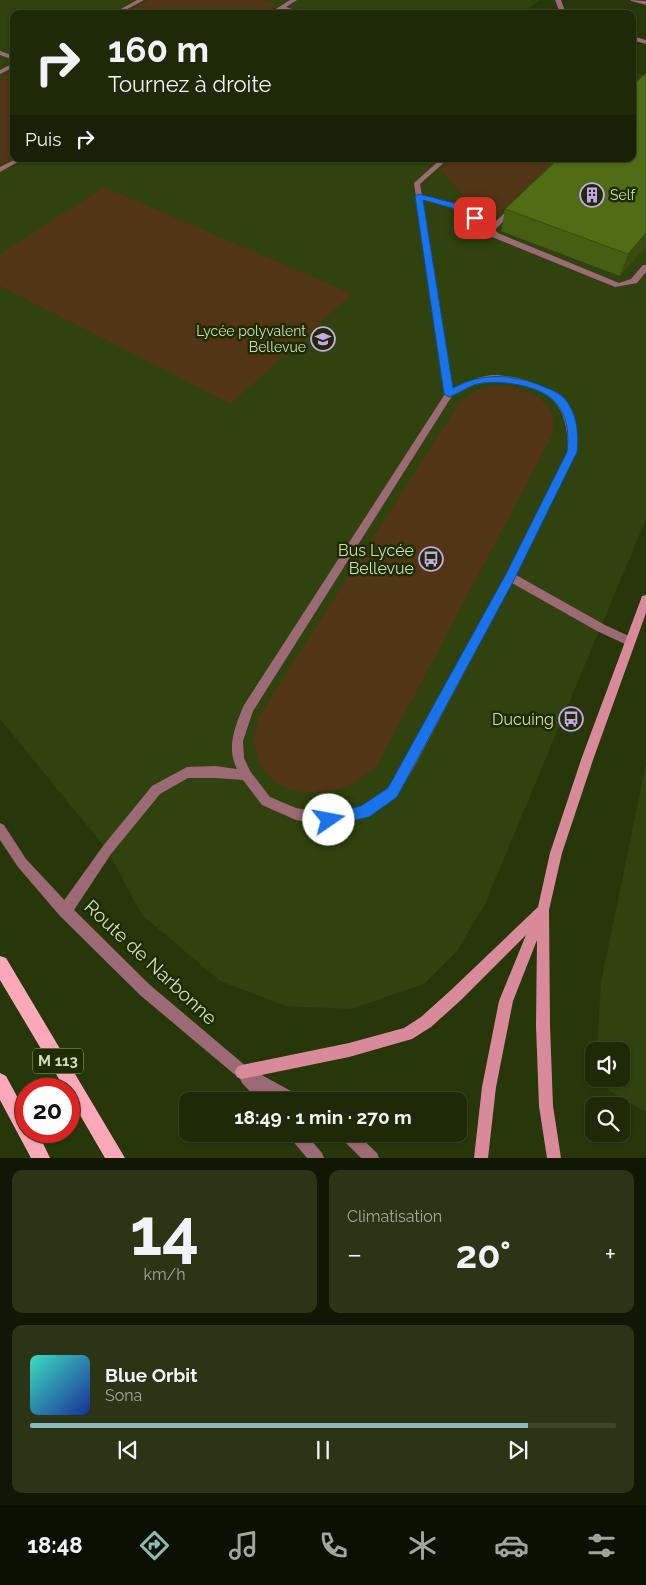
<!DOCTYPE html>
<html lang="fr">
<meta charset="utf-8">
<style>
:root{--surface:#1e2908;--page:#2b3516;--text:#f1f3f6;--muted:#a1a69c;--line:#3c4529;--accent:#8bbbb9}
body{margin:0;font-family:Raleway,sans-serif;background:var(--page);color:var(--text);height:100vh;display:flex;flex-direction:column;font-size:19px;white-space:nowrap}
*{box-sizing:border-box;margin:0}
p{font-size:16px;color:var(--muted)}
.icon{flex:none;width:28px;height:28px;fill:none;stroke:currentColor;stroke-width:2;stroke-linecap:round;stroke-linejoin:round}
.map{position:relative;height:1158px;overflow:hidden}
.side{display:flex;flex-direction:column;gap:12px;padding:12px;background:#101704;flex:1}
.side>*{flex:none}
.top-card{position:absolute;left:10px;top:10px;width:626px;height:152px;border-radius:10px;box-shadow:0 1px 4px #0004,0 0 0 1px var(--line);background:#1e2908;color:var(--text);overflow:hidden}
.controls{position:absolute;left:585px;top:1042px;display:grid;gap:10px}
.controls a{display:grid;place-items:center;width:45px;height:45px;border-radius:10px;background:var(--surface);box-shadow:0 1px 4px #0004,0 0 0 1px var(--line);font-size:25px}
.speed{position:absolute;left:15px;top:1078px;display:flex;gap:10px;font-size:25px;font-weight:700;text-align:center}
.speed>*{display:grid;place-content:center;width:65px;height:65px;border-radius:50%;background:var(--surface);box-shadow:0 1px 4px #0004,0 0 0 1px var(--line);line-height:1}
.speed .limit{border:8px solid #d22;background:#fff;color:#111}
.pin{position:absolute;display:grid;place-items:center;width:42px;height:42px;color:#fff;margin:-21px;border-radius:10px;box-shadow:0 2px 8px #0006}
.me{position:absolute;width:55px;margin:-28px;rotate:78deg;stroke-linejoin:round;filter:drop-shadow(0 0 4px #0008)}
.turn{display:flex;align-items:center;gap:18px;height:105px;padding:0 15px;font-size:22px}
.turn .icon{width:65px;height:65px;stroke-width:2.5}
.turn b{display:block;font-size:35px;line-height:42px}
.then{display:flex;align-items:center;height:48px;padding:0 15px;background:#0003;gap:10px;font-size:19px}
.big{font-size:38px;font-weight:700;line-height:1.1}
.side .card{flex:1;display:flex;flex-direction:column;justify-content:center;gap:8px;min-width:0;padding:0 18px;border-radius:10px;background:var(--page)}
.side .dial{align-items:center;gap:0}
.dial b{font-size:65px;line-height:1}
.song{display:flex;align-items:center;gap:15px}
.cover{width:60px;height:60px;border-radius:8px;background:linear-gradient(135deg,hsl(170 70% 55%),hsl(230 70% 35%))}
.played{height:5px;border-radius:2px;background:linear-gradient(90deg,var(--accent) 85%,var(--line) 85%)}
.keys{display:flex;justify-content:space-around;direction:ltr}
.heat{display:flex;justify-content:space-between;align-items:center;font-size:28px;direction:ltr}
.side .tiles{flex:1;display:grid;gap:12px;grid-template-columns:1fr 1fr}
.card:last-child{grid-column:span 2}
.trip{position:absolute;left:179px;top:1092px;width:288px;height:50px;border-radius:10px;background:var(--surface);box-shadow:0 1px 4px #0004,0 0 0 1px var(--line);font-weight:700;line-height:50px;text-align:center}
.menu{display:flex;height:80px;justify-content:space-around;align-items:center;background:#0c1003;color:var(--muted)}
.menu .icon{width:35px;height:35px}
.menu .selected{color:var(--accent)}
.menu b{font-size:22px;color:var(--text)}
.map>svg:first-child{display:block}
</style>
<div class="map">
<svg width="646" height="1158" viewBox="0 0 646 1158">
<rect width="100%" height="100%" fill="#28370a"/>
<path fill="#30420d" d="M 0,0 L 540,0 L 522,14 L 14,14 L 14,159 L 632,159 L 633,72 L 646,76 L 646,519 L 484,906 L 456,952 L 424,984 L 351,1009 L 285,1006 L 220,981 L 142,915 L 107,850 L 0,719 Z
M 646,764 L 646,1112 L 608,1090 L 604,1079 L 621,1079 L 621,1051 L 597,1051 L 601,982 Z"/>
<path fill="#523515" d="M 149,0 L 261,0 L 274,4 L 274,7 L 263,14 L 122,14 Z
M 14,71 L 14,157 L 0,165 L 0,78 Z
M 452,159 L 557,159 L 488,224 L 440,169 Z
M 104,187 L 352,294 L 231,404 L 0,286 L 0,254 Z
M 506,385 C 532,392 561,403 552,436 L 377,766 C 369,772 361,779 352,784 C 341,790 327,792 315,792 C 280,794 256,774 254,739 C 254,732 258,723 259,716 L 459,403 C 474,389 485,386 506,385 Z"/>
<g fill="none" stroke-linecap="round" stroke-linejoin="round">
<path fill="#9c6a74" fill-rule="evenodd" d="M 137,0 L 144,0 L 118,14 L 112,14 Z
M 290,0 L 297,0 L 286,7 L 307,14 L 299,14 L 283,9 L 274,14 L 268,14 Z
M 555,0 L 561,0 L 566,14 L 560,13 Z
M 630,0 L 646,1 L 646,5 L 631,1 Z
M 632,36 L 646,40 L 646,44 L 632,40 Z
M 0,51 L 14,56 L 14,60 L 0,55 Z
M 14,63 L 14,67 L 0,74 L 0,70 Z
M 16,159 L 23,159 L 0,172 L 0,167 Z
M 441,159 L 448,159 L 420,184 L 422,196 L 457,205 L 477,217 L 495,222 L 511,207 L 515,207 L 515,209 L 495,230 L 498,233 L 619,283 L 631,279 L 643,265 L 646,265 L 646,272 L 637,283 L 615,287 L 492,237 L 487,230 L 491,226 L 473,219 L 453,207 L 423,200 L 452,389 C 466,382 481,375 496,375 C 525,377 562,388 573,418 C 577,429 577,441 576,452 L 516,575 L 605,625 L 633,638 L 634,641 L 633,644 L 629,646 L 625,644 L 597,631 L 512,583 L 413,769 L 396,796 L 368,817 L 329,826 L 296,820 L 262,805 L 243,780 L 215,778 L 188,778 L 160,794 L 111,854 L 70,916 L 65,917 L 60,916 L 59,911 L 60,906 L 103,846 L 152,786 L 187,767 L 215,766 L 237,769 C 226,748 235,726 244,705 L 445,394 L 414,183 ZM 495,381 C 546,388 568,396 568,452 L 506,575 L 405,761 L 388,788 L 361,808 L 329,814 L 296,808 L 270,797 L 250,771 L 244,758 L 243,741 L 253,711 L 452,396 L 474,385 Z"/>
<path fill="#9c6a74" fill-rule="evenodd" d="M 0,823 L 4,825 L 26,859 L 70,906 L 150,985 L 247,1067 L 300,1096 L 302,1101 L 281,1101 L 274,1097 L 275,1101 L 259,1101 L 242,1083 L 240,1079 L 140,995 L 60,916 L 18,867 L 0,840 Z
M 289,1134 L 306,1134 L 322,1153 L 324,1158 L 307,1158 L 291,1139 Z
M 340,1134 L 357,1134 L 377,1153 L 379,1158 L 361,1158 L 342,1139 Z"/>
<path fill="#d98a9a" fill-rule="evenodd" d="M 646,595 L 646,613 L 594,757 L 562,853 L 549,910 L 550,1026 L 553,1106 L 561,1158 L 547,1158 L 539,1106 L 536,1026 L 537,940 L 513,1001 L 496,1087 L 488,1158 L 474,1158 L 482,1087 L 499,1001 L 526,935 L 461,1000 L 431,1027 L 412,1039 L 349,1057 L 242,1079 L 237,1077 L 235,1072 L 237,1067 L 242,1065 L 349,1043 L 404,1028 L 421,1017 L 451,990 L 538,907 L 550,853 L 582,757 L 641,599 L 642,596 Z"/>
<path fill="#fba9b9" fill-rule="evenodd" d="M 0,956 L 6,958 L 125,1158 L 105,1158 L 69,1096 L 69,1089 L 65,1089 L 0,980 Z
M 0,1073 L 6,1076 L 26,1113 L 26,1131 L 37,1131 L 50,1158 L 31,1158 L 0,1100 Z"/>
</g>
<path fill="#455e12" d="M 646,73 L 646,246 L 620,276 L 501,231 L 505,209 Z"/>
<path fill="#384c0f" d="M 646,233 L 646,246 L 620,276 L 628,254 Z"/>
<path fill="#506d15" stroke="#384c0f" d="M 646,73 L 646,233 L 628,254 L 505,209 L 558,159 L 632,159 L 632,86 Z"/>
<path fill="#1a73e8" stroke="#114b97" d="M 419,194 L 458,204 L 479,218 L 472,219 L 452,208 L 423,200 L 453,388 C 483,372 511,374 542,386 C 549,389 558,392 563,397 C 577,411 579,434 577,452 L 514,580 L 397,797 L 369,817 L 329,826 L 325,825 L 323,820 L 325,815 L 361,806 L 388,788 L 506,574 L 567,452 C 569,435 568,418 557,404 C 543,385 495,378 474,385 C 465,388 458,394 449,397 L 444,394 L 415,196 Z"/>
<defs>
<g id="building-ring" transform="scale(1.25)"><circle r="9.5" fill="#1e2d00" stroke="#c9a5ee" stroke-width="1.5"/><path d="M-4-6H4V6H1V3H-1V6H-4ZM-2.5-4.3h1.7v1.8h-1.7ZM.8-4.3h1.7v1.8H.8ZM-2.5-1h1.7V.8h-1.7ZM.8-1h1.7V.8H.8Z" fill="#c9a5ee"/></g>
<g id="school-ring" transform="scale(1.25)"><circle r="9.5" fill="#1e2d00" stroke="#c9a5ee" stroke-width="1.5"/><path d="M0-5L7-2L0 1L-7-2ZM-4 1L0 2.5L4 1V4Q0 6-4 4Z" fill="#c9a5ee"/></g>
<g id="bus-ring" transform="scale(1.25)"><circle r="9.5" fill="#1e2d00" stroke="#c9a5ee" stroke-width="1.5"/><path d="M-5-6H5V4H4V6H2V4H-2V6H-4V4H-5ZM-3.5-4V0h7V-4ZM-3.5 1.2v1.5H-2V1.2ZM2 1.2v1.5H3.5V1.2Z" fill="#c9a5ee"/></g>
</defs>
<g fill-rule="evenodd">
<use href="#building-ring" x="592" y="195"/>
<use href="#school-ring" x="323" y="339"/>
<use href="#bus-ring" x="431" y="559"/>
<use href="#bus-ring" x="571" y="719"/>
</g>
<g text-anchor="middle" stroke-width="5" stroke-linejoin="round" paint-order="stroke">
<g font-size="14" fill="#d1dbc3" stroke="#1e2d00" text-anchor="start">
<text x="610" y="200">Self</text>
<text x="306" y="336" text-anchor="end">Lycée polyvalent<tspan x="306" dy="16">Bellevue</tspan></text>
</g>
<rect fill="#1e2d00" stroke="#9ba788" stroke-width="1" x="33" y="1048.5" width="50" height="25" rx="4"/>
<g font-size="15" font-weight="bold" fill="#d1dbc3">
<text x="58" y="1066">M 113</text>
</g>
<g font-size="16" fill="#d1dbc3" stroke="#1e2d00" text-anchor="end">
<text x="414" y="556">Bus Lycée<tspan x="414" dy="18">Bellevue</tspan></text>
<text x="554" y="725">Ducuing</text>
</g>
<g font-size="19" fill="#d1dbc3" stroke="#1e2d00">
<text transform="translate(151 962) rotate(43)" y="7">Route de Narbonne</text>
</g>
</g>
</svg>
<div class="controls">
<a><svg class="icon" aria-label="sound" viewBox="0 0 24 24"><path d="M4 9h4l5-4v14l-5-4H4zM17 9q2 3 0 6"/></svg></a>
<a><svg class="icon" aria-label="search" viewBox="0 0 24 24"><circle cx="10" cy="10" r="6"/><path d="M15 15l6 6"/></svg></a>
</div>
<div class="speed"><div class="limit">20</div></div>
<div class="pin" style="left:475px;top:218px;background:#d93025"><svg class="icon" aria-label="arrive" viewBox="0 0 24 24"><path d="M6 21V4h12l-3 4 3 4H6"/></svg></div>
<svg class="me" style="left:329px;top:820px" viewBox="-20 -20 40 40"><circle r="19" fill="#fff"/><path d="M0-13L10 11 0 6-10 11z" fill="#1a73e8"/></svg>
<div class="trip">18:49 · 1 min · 270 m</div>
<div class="top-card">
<div class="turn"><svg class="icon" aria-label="right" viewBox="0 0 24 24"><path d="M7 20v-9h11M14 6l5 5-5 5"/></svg><div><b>160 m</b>Tournez à droite</div></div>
<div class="then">Puis<svg class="icon" aria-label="right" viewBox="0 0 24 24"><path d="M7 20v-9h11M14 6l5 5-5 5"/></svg></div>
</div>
</div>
<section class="side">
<div class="tiles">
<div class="card dial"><b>14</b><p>km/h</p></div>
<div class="card"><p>Climatisation</p>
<div class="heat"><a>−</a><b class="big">20°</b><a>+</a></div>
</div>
<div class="card">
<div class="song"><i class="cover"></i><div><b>Blue Orbit</b><p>Sona</p></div></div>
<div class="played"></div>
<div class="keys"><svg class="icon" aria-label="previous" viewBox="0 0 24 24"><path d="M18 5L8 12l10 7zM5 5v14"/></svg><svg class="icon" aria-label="pause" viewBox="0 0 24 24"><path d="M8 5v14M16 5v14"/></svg><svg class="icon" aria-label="next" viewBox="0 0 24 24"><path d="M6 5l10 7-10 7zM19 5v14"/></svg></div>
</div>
</div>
</section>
<nav class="menu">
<b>18:48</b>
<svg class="icon selected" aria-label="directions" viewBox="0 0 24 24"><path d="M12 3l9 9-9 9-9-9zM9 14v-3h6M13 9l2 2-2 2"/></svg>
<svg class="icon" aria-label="music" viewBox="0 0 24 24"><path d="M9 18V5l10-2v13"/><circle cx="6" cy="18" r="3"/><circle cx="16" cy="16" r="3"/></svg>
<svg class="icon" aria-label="phone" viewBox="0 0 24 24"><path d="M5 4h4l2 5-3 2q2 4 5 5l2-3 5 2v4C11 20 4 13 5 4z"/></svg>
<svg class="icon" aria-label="climate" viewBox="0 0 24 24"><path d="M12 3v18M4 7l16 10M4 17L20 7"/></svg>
<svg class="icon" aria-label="car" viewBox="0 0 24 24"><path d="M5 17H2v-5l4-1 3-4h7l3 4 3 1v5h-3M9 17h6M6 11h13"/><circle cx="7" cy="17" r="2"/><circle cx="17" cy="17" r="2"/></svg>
<svg class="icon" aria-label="filters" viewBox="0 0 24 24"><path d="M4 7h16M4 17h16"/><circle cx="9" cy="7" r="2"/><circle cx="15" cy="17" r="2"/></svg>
</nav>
